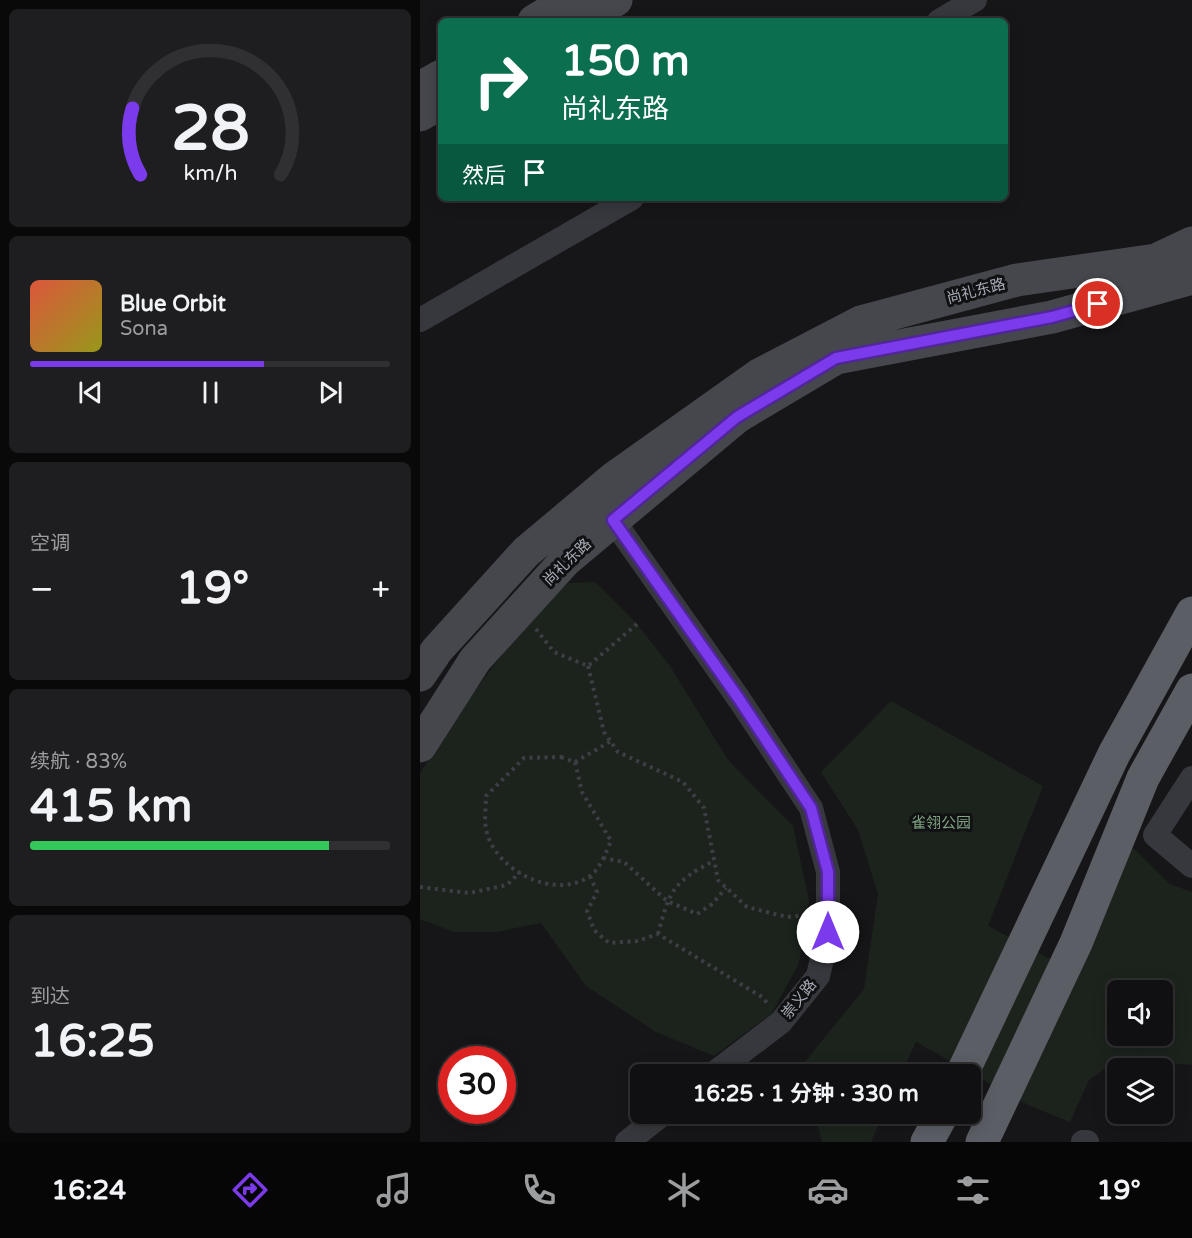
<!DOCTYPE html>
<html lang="zh">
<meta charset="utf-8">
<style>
:root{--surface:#101012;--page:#1e1e20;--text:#f1f3f6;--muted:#9c9d9f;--line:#303032;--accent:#7c3aed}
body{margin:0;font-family:"Varela Round","Noto Sans SC",sans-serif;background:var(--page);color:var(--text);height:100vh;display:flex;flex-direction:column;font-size:22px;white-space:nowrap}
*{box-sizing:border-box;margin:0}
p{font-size:20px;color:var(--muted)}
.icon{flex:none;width:33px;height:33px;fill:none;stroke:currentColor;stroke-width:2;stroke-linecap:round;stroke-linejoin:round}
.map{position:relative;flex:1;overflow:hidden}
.details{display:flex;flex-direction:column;gap:9px;padding:9px;background:#09090a;width:420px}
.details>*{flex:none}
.hud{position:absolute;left:18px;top:18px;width:570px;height:183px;border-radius:9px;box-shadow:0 3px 15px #0003,0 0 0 2px var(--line);background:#0b6e4f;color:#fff;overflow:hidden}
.tools{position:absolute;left:687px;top:980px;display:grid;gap:12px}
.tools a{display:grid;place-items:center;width:66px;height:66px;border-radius:9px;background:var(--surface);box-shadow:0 3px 15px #0003,0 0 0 2px var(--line);font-size:30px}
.speed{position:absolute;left:18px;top:1046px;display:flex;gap:12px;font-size:30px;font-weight:700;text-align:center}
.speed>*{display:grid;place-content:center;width:78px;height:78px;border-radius:50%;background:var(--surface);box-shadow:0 3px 15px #0003,0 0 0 2px var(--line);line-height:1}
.speed .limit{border:9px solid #d22;background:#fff;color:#111}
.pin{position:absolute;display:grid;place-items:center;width:51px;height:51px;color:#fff;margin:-26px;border:3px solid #fff;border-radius:50%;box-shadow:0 2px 6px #0007}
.me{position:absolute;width:66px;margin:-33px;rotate:0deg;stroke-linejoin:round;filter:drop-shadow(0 0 4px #0008)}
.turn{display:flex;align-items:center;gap:21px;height:126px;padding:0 24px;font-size:27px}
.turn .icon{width:78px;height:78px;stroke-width:2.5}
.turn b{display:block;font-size:42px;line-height:51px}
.then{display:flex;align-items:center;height:57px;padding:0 24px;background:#0003;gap:12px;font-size:22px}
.big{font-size:45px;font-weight:700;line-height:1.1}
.details .card{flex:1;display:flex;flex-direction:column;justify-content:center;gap:9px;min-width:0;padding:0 21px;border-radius:9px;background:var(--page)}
.details .dial{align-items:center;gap:0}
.dial svg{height:156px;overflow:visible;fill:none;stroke:var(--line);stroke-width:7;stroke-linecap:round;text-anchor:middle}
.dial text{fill:var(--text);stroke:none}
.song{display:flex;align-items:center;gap:18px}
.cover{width:72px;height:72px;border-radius:9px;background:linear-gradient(135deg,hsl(10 70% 55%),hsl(60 70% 35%))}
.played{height:6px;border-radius:3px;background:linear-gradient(90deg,var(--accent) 65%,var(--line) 65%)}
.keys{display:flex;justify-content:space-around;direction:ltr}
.heat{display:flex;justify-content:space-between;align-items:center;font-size:33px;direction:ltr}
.charge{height:9px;border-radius:4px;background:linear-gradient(90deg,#34c759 83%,var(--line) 0)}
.trip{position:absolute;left:210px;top:1064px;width:351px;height:60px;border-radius:9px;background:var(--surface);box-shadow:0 3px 15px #0003,0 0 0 2px var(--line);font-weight:700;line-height:60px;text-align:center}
.menu{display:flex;height:96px;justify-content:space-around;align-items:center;background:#060607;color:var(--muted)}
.menu .icon{width:42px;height:42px}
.menu .current{color:var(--accent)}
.menu b{font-size:27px;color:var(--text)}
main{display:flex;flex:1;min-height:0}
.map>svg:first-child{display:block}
</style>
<main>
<section class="details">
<div class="card dial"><svg viewBox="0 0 100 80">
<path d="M14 69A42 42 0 1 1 86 69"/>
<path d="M14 69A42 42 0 0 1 10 35" stroke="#7c3aed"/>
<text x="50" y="56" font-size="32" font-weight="700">28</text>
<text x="50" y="72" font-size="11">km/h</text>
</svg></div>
<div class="card">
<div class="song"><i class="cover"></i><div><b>Blue Orbit</b><p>Sona</p></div></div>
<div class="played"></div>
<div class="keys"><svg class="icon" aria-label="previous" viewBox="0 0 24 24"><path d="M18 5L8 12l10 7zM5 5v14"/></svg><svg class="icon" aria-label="pause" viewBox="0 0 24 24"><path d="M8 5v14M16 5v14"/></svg><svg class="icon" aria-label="next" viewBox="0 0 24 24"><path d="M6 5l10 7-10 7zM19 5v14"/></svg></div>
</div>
<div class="card"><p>空调</p>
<div class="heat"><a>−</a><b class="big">19°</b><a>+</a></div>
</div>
<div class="card"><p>续航 · 83%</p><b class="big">415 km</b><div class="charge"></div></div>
<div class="card"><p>到达</p><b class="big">16:25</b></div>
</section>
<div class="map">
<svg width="772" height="1142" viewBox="0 0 772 1142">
<rect width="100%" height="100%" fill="#161618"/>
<path fill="#1c231d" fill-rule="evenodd" d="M 175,582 L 217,624 L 250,666 L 308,760 L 373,826 L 389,901 L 379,963 L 352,1013 L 294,1056 L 236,1032 L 166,986 L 121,923 L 76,932 L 34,932 L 0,919 L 0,774 L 22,735 L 84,652 L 116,614 L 148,583 Z
M 471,701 L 623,786 L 568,926 L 657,973 L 708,843 L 750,884 L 772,892 L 772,1065 L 699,1059 L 669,1080 L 650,1122 L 610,1106 L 496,1042 L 481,1074 L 386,1074 L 384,1063 L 444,989 L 458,894 L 438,830 L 401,772 ZM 698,990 L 742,990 L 742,1035 L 698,1035 Z
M 394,1113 L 464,1113 L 451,1142 L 402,1142 Z"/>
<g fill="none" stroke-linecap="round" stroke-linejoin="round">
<path stroke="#3d3f44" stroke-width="4" stroke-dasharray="3 4.5" stroke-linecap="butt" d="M 116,629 L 134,652 L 168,666 L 217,624
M 168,666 L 184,732 L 198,752 L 263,782 L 284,808 L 298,880 L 327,907 L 367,917 L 387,915
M 141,757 L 155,762 L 162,792 L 191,841 C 186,852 180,869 170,876 C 134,901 74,870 66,829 C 64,819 66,806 66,796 L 104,758 Z
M 155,762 L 191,741
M 183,858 L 204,862 L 247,901 L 277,914 L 292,904 L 306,888
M 170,876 L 177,892 L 167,911 L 174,930 L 189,943 L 217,941 L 238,934 L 342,997 L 348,1004
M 0,887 L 49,893 L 87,885 L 100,872
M 238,934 C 250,889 253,883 293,861"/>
<path stroke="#37383d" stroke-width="24" d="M 519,21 L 555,0
M 0,320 L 212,198
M 182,511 L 193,520 L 319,699 L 391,808 L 408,872 L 408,932 L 398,976 L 361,1022 L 293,1074
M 772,778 L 735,835 L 772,866
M 207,1142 L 244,1113
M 663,1142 L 667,1142"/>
<path stroke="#45474d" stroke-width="33" d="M 114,21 L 149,0
M 160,21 L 196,0
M 0,88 L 21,76
M 0,115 L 21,103
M 0,675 L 17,650 L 106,552 L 194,478 L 339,375 L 441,322 L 597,280 L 736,260 L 772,243
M 0,746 L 55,660 L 146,560 L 317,417 L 416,358 L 632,317 L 772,278"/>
<path stroke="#5b5e65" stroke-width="33" d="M 542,1074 L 694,754 L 772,613
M 507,1142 L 523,1113
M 562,1142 L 656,943 L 723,778 L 772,690"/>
</g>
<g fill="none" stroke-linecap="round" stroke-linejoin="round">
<g stroke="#51269a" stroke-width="15">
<path id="route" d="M 408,932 L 408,872 L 391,808 L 319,699 L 193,520 L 317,417 L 416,358 L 632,317 L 678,304"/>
</g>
<use href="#route" stroke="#7c3aed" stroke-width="10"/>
</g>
<g text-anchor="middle" stroke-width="6" stroke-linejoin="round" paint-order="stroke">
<g font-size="15" fill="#a8adb8" stroke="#111113">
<text transform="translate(556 291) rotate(-15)" y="5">尚礼东路</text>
<text transform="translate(147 562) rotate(-44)" y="5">尚礼东路</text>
<text transform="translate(379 999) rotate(-51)" y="5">崇义路</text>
</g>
<g font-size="15" fill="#7fa381" stroke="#111113">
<text x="521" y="828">雀翎公园</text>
</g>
</g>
</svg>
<div class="tools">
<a><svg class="icon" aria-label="sound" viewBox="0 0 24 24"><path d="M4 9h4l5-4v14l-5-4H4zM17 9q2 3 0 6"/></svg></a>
<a><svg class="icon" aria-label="layers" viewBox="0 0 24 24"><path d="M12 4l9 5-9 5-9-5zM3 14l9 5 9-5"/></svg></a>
</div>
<div class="speed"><div class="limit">30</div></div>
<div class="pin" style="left:678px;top:304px;background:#d93025"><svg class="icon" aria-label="arrive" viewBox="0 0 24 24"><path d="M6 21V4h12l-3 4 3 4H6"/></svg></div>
<svg class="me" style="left:408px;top:932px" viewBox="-20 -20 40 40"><circle r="19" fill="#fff"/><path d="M0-13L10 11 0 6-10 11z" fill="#7c3aed"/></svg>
<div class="trip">16:25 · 1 分钟 · 330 m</div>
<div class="hud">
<div class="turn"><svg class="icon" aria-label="right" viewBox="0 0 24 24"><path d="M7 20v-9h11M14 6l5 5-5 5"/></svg><div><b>150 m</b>尚礼东路</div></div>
<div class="then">然后<svg class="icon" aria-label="arrive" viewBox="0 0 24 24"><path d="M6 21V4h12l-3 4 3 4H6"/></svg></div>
</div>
</div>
</main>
<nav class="menu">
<b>16:24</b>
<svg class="icon current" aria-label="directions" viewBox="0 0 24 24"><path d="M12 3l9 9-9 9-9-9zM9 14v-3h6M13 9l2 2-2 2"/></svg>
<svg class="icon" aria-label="music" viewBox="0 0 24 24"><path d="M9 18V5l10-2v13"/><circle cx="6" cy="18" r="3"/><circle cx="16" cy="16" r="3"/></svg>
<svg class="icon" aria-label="phone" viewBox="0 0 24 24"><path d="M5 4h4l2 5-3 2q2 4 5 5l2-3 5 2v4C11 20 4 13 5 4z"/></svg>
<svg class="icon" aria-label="climate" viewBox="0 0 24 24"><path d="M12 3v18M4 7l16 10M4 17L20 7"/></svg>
<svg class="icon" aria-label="car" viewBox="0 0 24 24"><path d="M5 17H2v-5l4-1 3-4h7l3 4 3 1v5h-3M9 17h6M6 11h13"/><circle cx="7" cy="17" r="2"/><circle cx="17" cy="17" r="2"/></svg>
<svg class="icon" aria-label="filters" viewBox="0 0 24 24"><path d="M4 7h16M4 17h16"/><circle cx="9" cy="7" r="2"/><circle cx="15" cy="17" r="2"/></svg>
<b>19°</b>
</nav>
